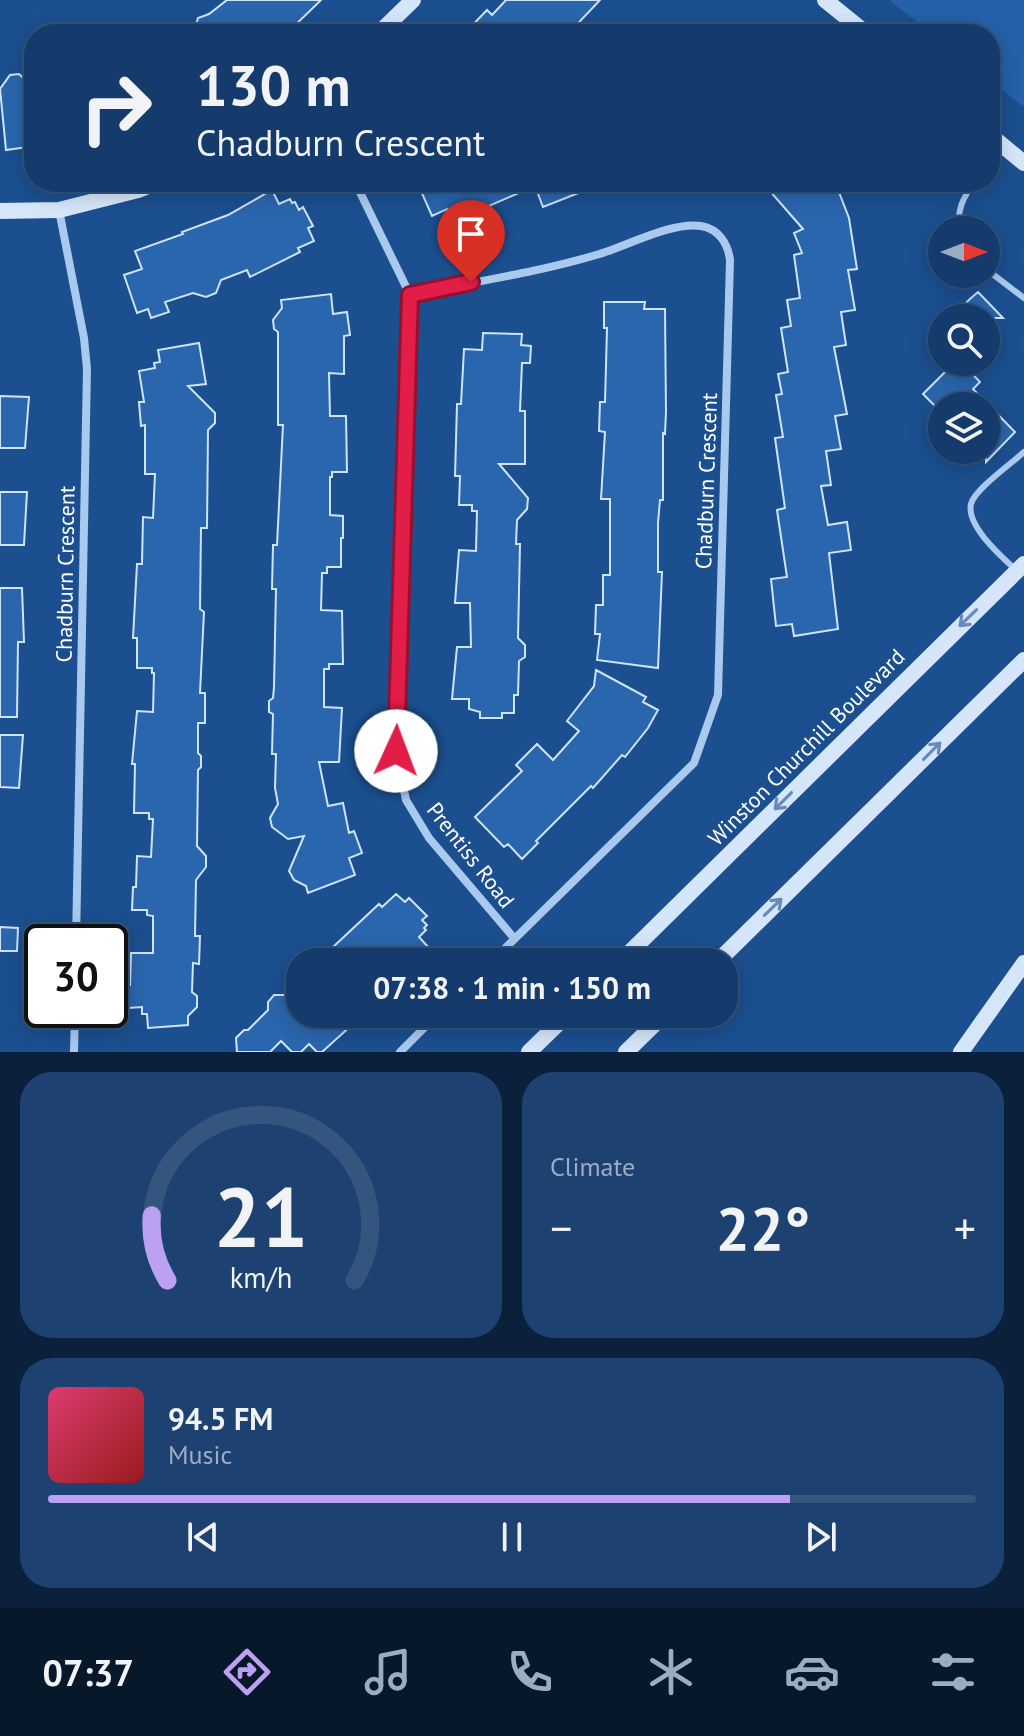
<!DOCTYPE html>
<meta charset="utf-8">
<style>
:root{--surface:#143b6b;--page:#1d4271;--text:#f1f3f6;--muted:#9dadc1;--line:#33557e;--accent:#bca0f2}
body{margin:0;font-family:"PT Sans",sans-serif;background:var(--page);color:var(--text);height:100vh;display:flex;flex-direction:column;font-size:30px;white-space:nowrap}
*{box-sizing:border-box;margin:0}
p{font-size:26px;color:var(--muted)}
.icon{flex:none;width:44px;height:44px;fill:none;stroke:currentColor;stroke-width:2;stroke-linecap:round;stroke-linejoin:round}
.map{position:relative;height:1052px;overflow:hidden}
.side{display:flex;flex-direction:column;gap:20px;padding:20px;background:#0b203b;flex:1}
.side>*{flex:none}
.guide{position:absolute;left:24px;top:24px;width:976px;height:168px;border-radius:32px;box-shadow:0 4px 20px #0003,0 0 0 2px var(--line);background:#143b6b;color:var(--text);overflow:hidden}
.needle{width:52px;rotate:90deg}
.buttons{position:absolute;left:928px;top:216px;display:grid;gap:16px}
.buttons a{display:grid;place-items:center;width:72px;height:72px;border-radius:50%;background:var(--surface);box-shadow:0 4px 20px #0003,0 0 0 2px var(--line);font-size:40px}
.speed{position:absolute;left:24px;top:924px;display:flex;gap:16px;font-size:40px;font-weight:700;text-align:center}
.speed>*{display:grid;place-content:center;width:104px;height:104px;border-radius:50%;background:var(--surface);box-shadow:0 4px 20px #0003,0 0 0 2px var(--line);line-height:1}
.speed .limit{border:4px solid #111;border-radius:12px;background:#fff;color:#111}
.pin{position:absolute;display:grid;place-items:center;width:68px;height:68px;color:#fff;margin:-82px -34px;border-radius:50% 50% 50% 0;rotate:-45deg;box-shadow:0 0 8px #0007}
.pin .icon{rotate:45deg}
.me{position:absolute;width:88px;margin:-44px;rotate:2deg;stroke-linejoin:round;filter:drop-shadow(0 0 6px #0008)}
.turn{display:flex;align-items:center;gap:28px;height:168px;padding:0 40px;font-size:36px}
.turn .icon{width:104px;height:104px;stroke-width:2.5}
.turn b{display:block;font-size:56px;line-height:68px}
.big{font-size:60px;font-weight:700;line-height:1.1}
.side .card{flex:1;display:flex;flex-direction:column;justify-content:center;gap:12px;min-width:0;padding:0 28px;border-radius:32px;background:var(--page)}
.side .dial{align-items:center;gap:0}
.dial svg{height:208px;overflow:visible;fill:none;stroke:var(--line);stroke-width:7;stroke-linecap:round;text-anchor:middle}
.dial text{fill:var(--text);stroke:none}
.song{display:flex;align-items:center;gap:24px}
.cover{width:96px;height:96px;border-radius:12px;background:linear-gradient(135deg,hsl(340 70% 55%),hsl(0 70% 35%))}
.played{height:8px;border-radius:4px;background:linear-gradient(90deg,var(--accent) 80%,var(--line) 80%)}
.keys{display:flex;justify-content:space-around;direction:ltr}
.heat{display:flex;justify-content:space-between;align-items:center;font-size:44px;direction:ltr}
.side .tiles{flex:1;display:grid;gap:20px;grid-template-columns:1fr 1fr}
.card:last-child{grid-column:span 2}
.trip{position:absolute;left:286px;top:948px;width:452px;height:80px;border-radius:32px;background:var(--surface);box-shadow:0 4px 20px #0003,0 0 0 2px var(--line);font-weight:700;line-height:80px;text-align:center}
.tabs{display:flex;height:128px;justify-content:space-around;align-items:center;background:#08182b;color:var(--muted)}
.tabs .icon{width:56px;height:56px}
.tabs .active{color:var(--accent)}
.tabs b{font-size:36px;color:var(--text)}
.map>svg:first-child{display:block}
</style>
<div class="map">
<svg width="1024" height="1052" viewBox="0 0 1024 1052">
<rect width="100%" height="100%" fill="#1b4f8f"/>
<path fill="#2461a8" d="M 889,0 L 1024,0 L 1024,107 L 990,80 L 990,34 L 932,34 Z"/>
<path fill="#2a66ad" stroke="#cfe3fa" stroke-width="2" d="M 227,0 L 321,0 L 286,34 L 193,34 L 198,18 L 209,14 Z
M 506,0 L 600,0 L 568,34 L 464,34 L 487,10 L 492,15 Z
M 19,74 L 34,88 L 34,131 L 26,132 L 28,147 L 6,150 L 0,89 L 10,75 Z
M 417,182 L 604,182 L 604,183 L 543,207 L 535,186 L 484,208 L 487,215 L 466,225 L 463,219 L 457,221 L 455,218 L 452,219 L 447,209 L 432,216 Z
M 762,182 L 835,182 L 849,218 L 857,269 L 848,270 L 855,310 L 841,312 L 846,345 L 834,347 L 847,414 L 835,416 L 841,449 L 826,451 L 831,485 L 821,486 L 828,525 L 847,522 L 851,550 L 829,553 L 838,629 L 794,636 L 792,624 L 776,626 L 771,579 L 787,577 L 777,510 L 785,508 L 775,438 L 783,437 L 776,395 L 782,394 L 778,374 L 788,372 L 781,328 L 791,326 L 787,300 L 800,298 L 794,255 L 802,253 L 794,233 L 803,229 Z
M 272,190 L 279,204 L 290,199 L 292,203 L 295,202 L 299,210 L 303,207 L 313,226 L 308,228 L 314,241 L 298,248 L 300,252 L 250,277 L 247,270 L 221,280 L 216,293 L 206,297 L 193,293 L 165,302 L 169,312 L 151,318 L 148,309 L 137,313 L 124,275 L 142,269 L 135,251 L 183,234 L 182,232 L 228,215 Z
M 978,292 L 1003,318 L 950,318 L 971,298 Z
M 331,294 L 333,314 L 347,312 L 350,335 L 344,336 L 344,374 L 329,373 L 330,416 L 346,416 L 347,472 L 332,472 L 332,477 L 330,477 L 330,515 L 343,516 L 343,538 L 341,538 L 341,567 L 327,567 L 327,573 L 322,573 L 321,610 L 342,611 L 343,664 L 329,664 L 329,669 L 324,669 L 324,707 L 342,708 L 339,762 L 319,762 L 328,806 L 343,803 L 349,833 L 354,831 L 362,853 L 349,858 L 355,875 L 308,893 L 306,886 L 294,880 L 289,871 L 304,836 L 288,839 L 272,827 L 270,818 L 278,804 L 275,788 L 276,754 L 272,754 L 273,714 L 269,712 L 269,701 L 273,698 L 274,687 L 276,589 L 272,589 L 273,545 L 277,545 L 283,425 L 278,425 L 278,332 L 274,329 L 273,320 L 282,308 L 281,300 Z
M 604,302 L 645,302 L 644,309 L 665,309 L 666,412 L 665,434 L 663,433 L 663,500 L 660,500 L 658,523 L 658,572 L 662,572 L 658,668 L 597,660 L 600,634 L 595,634 L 596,605 L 603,605 L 603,575 L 610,575 L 610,499 L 601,499 L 605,432 L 599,431 L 600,402 L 605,402 L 607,328 L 604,328 Z
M 483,333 L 522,334 L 521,345 L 531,346 L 530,363 L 522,363 L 520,411 L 525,411 L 525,464 L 499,464 L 528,498 L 527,509 L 517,520 L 516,544 L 520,544 L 518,638 L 525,645 L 525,657 L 519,661 L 518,695 L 514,695 L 514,713 L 502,713 L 502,718 L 480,718 L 480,712 L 469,709 L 469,699 L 452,699 L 457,647 L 471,647 L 470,603 L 455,603 L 459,550 L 476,551 L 477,511 L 472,511 L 472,505 L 459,505 L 460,476 L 455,476 L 457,404 L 461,404 L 464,349 L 482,350 Z
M 199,343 L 206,384 L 188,386 L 215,413 L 215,423 L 208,430 L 207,528 L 201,528 L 200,609 L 204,612 L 200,693 L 205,693 L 205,723 L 198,723 L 198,753 L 201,756 L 201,767 L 198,770 L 197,846 L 206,856 L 206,867 L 196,880 L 195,936 L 200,936 L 199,964 L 193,963 L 192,992 L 197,996 L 197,1007 L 188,1016 L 188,1025 L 148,1028 L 147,1014 L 142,1014 L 142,1007 L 128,1008 L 127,985 L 130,985 L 131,953 L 153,953 L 153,916 L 147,915 L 147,910 L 132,910 L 133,887 L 136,887 L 137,856 L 151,857 L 153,819 L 149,819 L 149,813 L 134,813 L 135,764 L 132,764 L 137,711 L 153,712 L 154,673 L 152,673 L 152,668 L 137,668 L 137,638 L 133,638 L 137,564 L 142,564 L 143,517 L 153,518 L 155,474 L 145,474 L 145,425 L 141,426 L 139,402 L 144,402 L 139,371 L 155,368 L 154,363 L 160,362 L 158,350 Z
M 955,362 L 961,362 L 980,382 L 973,389 L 1015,432 L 986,462 L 986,406 L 935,406 L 923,394 Z
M 0,396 L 29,397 L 25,448 L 0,448 Z
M 0,492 L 27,492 L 24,545 L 0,545 Z
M 0,588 L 22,588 L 24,642 L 18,642 L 17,717 L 0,717 Z
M 596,670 L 646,697 L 643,702 L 658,710 L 648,728 L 625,757 L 622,755 L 593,788 L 591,786 L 536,841 L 538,843 L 522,859 L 508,844 L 504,847 L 475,817 L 522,771 L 516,765 L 537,744 L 553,760 L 579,731 L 567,721 L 594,686 Z
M 0,735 L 23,735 L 19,788 L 0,787 Z
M 396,894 L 405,902 L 409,898 L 427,916 L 422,920 L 427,925 L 424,928 L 426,930 L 419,937 L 430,949 L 417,962 L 317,962 L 379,904 L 382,907 Z
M 0,927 L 18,928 L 17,951 L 0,951 Z
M 300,979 L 300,1014 L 364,1014 L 322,1052 L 317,1052 L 309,1044 L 301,1052 L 292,1052 L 281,1041 L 270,1052 L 237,1052 L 236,1038 L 244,1030 L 248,1030 L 268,1010 L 268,1002 L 274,995 L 284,995 Z"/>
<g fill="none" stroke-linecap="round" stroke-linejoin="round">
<path stroke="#a9c9ee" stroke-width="6" d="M 990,165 L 1005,148
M 960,230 C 956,211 963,197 975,182
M 986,269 L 1024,298
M 1016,570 C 1002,557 966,526 971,504 C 974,490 1012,463 1024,452"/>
<path stroke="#a9c9ee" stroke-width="8" d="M 355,182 L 410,295 L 396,751 L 406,800 L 429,838 L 514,938
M 59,210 L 84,338 L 87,369 L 76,942
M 410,295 C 471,282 536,273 596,255 C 625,247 672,221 701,226 C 719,229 728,244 730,260 L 718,695 L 694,763 L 491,962
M 74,1052 L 75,1010
M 400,1052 L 438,1014"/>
<path stroke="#d6e6fa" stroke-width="16" d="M 825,0 L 867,34
M 378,34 L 413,0
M 990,135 L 1024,163
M 0,211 L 59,210 L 138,190 L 158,182
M 620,962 L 1024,564
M 717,962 L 1024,660
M 529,1052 L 568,1014
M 626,1052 L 665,1014
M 961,1052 L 1024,963"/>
</g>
<defs><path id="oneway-shaft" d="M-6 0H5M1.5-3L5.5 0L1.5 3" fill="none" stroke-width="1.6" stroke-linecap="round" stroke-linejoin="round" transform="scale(2)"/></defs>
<g stroke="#668bba">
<use href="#oneway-shaft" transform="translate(968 618) rotate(136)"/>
<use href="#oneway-shaft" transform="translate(932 751) rotate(-45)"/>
<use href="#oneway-shaft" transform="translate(783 801) rotate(135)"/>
<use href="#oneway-shaft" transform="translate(773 907) rotate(-44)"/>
</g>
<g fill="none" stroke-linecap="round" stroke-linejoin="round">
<g stroke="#92132f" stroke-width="20">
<path id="route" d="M 396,751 L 410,295 L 471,282"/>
</g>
<use href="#route" stroke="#e11d48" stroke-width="14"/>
</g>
<g text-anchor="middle" stroke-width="8" stroke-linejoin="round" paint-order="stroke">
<g font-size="22" fill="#fff" stroke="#1b4f8f">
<text transform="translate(706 481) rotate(-88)" y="8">Chadburn Crescent</text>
<text transform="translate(65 574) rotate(-89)" y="8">Chadburn Crescent</text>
<text transform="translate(806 747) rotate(-45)" y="8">Winston Churchill Boulevard</text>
<text transform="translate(471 855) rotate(52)" y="8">Prentiss Road</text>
</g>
</g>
</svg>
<div class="buttons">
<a><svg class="needle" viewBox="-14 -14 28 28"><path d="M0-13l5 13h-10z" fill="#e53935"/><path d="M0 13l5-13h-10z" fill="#9dadc1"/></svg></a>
<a><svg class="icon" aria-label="search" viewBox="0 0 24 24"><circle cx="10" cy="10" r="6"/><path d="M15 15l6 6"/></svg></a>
<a><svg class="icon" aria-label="layers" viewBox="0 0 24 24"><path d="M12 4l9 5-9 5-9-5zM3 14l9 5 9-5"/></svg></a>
</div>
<div class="speed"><div class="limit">30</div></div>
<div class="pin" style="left:471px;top:282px;background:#d93025"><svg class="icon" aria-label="arrive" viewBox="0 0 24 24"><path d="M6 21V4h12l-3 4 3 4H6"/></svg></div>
<svg class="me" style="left:396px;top:751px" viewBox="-20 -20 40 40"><circle r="19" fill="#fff"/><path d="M0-13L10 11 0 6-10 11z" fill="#e11d48"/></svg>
<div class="trip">07:38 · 1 min · 150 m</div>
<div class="guide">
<div class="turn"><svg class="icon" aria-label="right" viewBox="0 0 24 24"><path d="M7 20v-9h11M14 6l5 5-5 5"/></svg><div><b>130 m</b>Chadburn Crescent</div></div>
</div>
</div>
<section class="side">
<div class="tiles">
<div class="card dial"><svg viewBox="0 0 100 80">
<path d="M14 69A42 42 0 1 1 86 69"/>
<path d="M14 69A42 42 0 0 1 8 44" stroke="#bca0f2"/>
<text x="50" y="56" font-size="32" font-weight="700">21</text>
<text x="50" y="72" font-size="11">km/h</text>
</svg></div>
<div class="card"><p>Climate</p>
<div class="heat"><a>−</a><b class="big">22°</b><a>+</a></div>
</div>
<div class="card">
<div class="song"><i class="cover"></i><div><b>94.5 FM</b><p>Music</p></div></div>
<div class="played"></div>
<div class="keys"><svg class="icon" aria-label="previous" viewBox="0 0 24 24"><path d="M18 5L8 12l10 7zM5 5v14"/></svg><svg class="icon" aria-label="pause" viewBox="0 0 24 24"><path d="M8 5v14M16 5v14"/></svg><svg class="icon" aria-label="next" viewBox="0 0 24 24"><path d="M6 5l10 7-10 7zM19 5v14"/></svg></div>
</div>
</div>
</section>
<nav class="tabs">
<b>07:37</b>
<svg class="icon active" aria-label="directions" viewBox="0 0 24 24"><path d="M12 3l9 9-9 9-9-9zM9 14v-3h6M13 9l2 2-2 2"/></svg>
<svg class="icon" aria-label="music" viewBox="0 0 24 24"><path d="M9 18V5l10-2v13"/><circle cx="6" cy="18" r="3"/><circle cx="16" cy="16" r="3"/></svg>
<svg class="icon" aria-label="phone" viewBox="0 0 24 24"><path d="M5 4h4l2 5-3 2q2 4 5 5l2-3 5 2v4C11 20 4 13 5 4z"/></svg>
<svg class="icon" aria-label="climate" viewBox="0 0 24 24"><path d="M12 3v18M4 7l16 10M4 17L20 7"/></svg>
<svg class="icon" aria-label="car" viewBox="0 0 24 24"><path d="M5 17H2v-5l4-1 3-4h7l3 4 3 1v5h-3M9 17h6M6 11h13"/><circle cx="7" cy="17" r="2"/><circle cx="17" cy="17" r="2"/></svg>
<svg class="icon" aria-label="filters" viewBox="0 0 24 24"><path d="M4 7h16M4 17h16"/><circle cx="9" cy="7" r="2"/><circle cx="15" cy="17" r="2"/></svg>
</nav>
